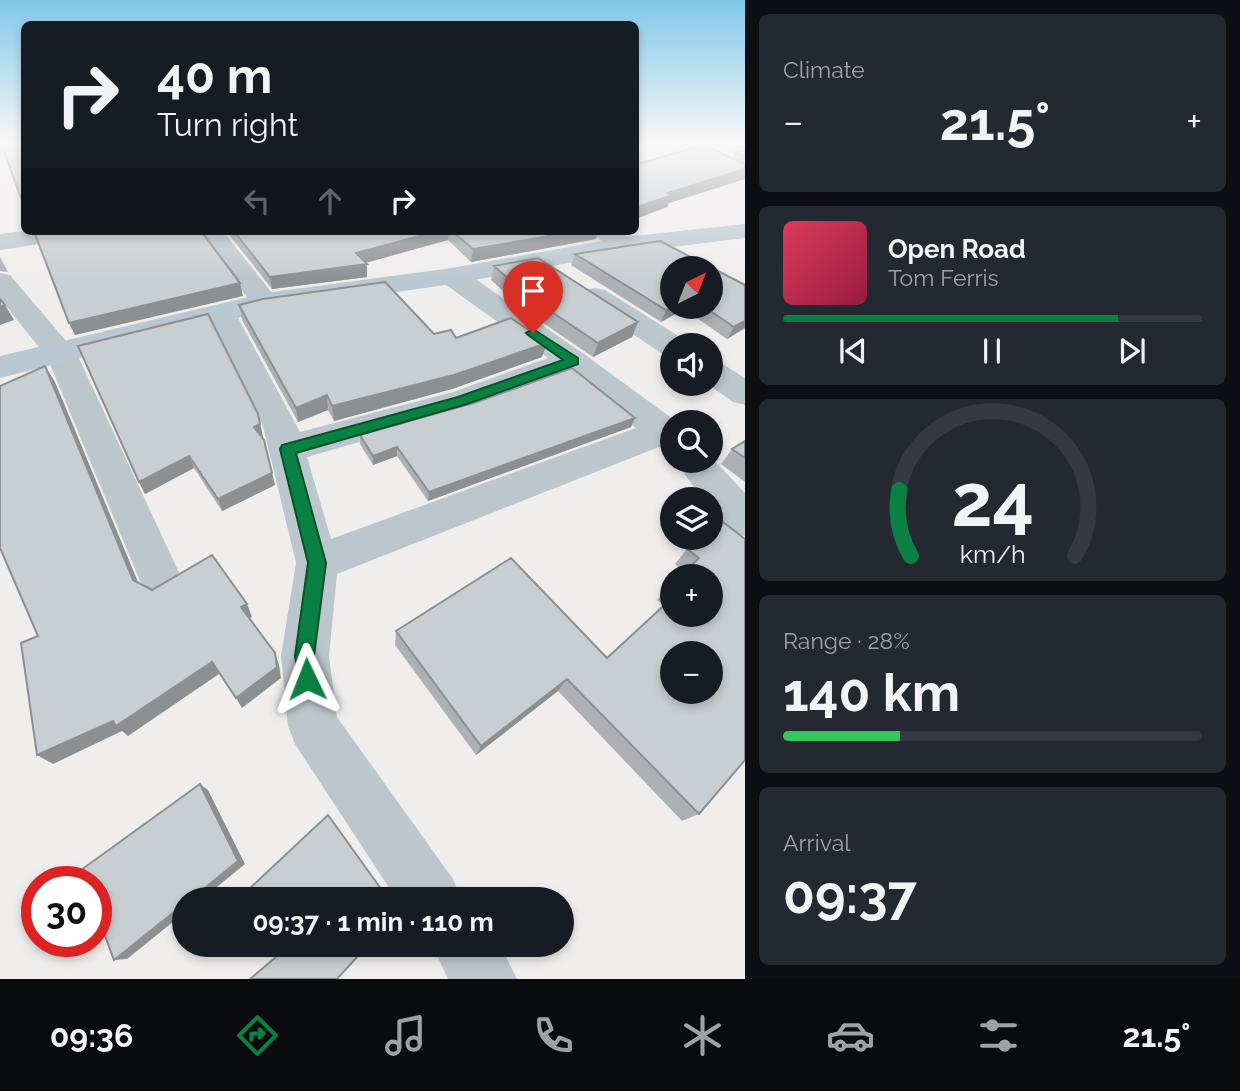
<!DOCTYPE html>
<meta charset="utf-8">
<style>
:root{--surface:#171b24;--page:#242831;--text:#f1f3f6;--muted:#9ea1a6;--line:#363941;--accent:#0b8043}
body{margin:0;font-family:Raleway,sans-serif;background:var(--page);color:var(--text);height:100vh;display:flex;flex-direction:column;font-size:26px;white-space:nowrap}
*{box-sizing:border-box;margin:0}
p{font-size:23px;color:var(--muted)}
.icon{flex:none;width:38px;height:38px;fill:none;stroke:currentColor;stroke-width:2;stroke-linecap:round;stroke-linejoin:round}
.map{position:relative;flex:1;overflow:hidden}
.panel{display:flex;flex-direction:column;gap:14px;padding:14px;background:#0d0f14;width:495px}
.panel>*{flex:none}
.banner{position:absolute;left:21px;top:21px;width:618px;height:214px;border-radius:10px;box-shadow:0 4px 10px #0003;background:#171b24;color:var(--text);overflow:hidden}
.needle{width:46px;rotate:42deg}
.controls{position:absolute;left:660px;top:256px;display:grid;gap:14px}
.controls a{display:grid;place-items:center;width:63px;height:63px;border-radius:50%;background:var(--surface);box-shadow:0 4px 10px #0003;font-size:35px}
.speed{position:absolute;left:21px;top:866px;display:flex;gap:14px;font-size:35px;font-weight:700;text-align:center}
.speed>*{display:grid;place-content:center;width:91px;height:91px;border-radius:50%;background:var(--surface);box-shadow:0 4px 10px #0003;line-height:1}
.speed .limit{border:10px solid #d22;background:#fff;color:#111}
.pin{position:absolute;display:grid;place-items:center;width:60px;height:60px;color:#fff;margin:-72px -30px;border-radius:50% 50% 50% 0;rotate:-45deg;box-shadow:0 0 7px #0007}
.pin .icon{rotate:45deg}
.me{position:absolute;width:77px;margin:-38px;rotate:358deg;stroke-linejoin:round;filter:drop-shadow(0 0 5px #0008)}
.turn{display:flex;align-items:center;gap:24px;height:147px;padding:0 21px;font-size:32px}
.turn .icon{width:91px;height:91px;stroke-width:2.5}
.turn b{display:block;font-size:49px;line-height:60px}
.lanes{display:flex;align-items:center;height:66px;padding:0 21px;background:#0003;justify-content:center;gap:35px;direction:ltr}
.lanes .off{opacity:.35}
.big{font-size:52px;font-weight:700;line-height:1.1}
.panel .tile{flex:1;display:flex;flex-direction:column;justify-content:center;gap:10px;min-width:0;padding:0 24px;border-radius:10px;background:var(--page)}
.panel .dial{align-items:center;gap:0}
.dial svg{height:182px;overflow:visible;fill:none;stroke:var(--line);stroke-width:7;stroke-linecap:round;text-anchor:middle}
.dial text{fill:var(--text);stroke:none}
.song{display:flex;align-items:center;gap:21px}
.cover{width:84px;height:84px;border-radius:10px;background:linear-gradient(135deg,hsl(350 70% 55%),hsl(340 70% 35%))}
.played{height:7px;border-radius:4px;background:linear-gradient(90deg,var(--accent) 80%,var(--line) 80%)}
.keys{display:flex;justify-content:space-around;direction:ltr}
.heat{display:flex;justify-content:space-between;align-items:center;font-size:38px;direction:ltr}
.charge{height:10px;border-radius:5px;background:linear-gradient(90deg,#34c759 28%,var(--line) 0)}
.trip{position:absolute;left:172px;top:887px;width:402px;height:70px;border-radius:35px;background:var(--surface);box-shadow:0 4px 10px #0003;font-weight:700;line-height:70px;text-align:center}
.tab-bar{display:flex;height:112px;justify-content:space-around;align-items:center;background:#090b0e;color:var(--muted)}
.tab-bar .icon{width:49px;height:49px}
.tab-bar .current{color:var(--accent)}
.tab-bar b{font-size:32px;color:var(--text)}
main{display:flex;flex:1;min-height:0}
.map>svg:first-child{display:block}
</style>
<main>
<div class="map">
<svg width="745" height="979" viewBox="0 0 745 979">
<rect width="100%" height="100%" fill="#f0eded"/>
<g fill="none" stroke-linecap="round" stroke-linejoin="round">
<path fill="#bbc7cd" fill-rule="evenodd" d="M 25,231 L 93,231 L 90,236 L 81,238 L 0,250 L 0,234 Z
M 198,231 L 223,231 L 279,302 L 275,308 L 265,311 L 255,308 Z
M 592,231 L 621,231 L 637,245 L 633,250 C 617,254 601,244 592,231 Z
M 452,268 L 462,270 L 584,354 L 677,422 L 672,422 L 672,451 L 659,447 L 337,574 L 329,656 L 337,717 L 453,879 L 462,900 L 397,900 L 295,744 L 288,726 L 281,656 L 296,563 L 263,426 L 207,313 L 212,307 L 222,304 L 232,307 L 300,432 L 453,392 L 548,358 L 442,282 L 438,276 L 442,270 ZM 569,374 L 636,428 L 331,539 L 307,457 L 474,409 Z
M 0,273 L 10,275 L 77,354 L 182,579 L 175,593 L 160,598 L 145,593 L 47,357 L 0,299 Z
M 595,288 L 605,290 L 683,339 L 687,345 L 672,345 L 672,356 L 661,353 L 585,302 L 581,296 L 585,290 Z
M 710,360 L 721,363 L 745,378 L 745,405 L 733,402 L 706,383 L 710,383 Z
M 710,456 L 745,493 L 745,536 L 731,532 L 710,507 L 710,499 L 703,499 L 674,460 L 710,460 Z
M 432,945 L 500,945 L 517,979 L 448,979 Z"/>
<path fill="#bac8d1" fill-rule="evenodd" d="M 745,224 L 745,238 L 624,253 L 452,284 L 265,311 L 0,378 L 0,356 L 265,293 L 452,268 L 624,237 Z"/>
</g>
<path fill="#adb1b5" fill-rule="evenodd" d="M 745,150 L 745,179 L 669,203 L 667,207 L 635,219 L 635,160 L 641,163 L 733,159 L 736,152 Z
M 226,231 L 598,231 L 596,239 L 471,262 L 448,240 L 366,263 L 367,264 L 367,277 L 272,289 Z
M 660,241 L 745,285 L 745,328 L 727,339 L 684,309 L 661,322 L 571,265 L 575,254 ZM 672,268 L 710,268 L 710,306 L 672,306 Z
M 0,257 L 8,272 L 0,271 Z
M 494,266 L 638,322 L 632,337 L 593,357 L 524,310 L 491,280 Z
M 239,305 L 456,338 L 542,357 L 452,389 L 334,421 L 328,410 L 298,422 L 242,320 Z
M 258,414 L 263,437 L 262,437 L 275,485 L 222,511 L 194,468 L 145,494 L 139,482 Z
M 635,418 L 631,427 L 428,501 L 397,456 L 373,465 L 360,444 L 360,435 Z
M 745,441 L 745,482 L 721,464 L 732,449 Z
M 703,537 L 699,814 L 682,821 L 558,691 L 476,755 L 395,645 L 396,631 L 607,658 L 664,605 L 657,600 L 672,583 L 672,614 L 684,572 L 675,564 L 687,549 Z"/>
<path fill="#8d9093" d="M 745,169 L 745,179 L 669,203 L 667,207 L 635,219 L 635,208 L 668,193 Z
M 438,231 L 449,231 L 448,240 L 357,265 L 356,253 Z
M 578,231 L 598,231 L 596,239 L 471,262 L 473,249 Z
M 367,264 L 367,277 L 272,289 L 270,277 Z
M 240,283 L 243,296 L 75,335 L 69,323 Z
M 5,305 L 14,320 L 0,325 L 0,307 Z
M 674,306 L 686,306 L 684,309 L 661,322 L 666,310 Z
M 745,321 L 745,328 L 727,339 L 734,327 Z
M 638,322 L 632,337 L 593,357 L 598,343 Z
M 547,343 L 542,357 L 452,389 L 334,421 L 332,406 Z
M 45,366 L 55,382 L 143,594 L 133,580 Z
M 327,395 L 328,410 L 298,422 L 296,408 Z
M 635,418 L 631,427 L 428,501 L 429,492 Z
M 260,424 L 263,437 L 257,439 L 254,427 Z
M 397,447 L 397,456 L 373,465 L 373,456 Z
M 189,456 L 194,468 L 145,494 L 139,482 Z
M 272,473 L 275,485 L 222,511 L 218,499 Z
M 247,604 L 252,617 L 246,620 L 241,607 Z
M 275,653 L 279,665 L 281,678 L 242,708 L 236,698 Z
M 212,662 L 219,674 L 128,736 L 122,731 L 53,764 L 37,755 Z
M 567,679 L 558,691 L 476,755 L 481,746 Z
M 200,784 L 208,790 L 245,864 L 201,900 L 190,900 Z
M 184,904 L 184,913 L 127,959 L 114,960 Z"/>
<path fill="#c9ced2" stroke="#8d9093" stroke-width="2" fill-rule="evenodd" d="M 1,143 L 24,143 L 24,206 Z
M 704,145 L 745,164 L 745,169 L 668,193 L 672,195 L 635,208 L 635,160 L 641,163 Z
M 745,150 L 745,157 L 736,152 Z
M 56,231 L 201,231 L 240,283 L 69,323 L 35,234 Z
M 234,231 L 438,231 L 356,253 L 367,264 L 270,277 Z
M 452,231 L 578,231 L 473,249 Z
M 660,241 L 745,285 L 745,321 L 734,327 L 703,306 L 710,306 L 710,268 L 672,268 L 672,306 L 674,306 L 666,310 L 575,254 Z
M 538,258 L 638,322 L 598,343 L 528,296 L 494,266 Z
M 385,282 L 434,334 L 451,330 L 456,338 L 511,318 L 547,343 L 454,375 L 332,406 L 327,395 L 296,408 L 239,305 L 263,299 Z
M 0,299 L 5,305 L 0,307 Z
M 208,314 L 258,414 L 260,424 L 254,427 L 264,440 L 272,473 L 218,499 L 189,456 L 139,482 L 78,346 Z
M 45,366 L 133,580 L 152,590 L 212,555 L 247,604 L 241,607 L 275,653 L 277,667 L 236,698 L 212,662 L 116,726 L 113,721 L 37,755 L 21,643 L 38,636 L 0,548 L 0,386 Z
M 572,368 L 635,418 L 429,492 L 397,447 L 373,456 L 360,435 L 477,402 Z
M 745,441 L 745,458 L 732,449 Z
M 723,522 L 745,539 L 745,760 L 699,814 L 567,679 L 481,746 L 396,631 L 511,558 L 607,658 L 672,598 L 672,614 L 710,614 L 710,576 L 680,576 L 699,558 L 687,549 L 703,537 L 710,537 L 710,531 ZM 672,653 L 710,653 L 710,691 L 672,691 Z
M 200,784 L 238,861 L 190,900 L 184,900 L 184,904 L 114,960 L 96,911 L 96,882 L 86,882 L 81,870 Z
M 328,815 L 389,900 L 252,900 L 247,891 Z
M 278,945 L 368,945 L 337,979 L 250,979 L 282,952 Z"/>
<linearGradient id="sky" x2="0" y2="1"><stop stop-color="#81c8ea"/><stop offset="0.51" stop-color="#f8f7f7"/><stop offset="1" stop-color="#f8f7f7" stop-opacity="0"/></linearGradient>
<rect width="745" height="280" fill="url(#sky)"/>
<path fill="#0b8043" stroke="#07532c" stroke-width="2" d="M 533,329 L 578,358 L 578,364 L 467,404 L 296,453 L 326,563 L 314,656 L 317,679 L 314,686 L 307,689 L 300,686 L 295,656 L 308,563 L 280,449 L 282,445 L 458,397 L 563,360 L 528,335 L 526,333 Z"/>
</svg>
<div class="controls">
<a><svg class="needle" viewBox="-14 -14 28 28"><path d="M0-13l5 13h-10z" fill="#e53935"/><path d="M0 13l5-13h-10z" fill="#9ea1a6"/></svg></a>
<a><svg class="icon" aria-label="sound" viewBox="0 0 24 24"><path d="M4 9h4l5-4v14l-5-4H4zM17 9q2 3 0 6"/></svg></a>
<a><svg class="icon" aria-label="search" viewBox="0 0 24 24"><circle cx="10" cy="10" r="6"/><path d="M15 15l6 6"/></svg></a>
<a><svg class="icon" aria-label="layers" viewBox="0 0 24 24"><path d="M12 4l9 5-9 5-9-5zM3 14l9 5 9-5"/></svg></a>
<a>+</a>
<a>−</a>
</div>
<div class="speed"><div class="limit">30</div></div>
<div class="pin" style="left:533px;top:333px;background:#d93025"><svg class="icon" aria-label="arrive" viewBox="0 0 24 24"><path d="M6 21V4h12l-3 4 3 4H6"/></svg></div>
<svg class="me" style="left:307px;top:679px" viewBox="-20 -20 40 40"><path d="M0-17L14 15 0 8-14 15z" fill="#0b8043" stroke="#fff" stroke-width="4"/></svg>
<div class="trip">09:37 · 1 min · 110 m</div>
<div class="banner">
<div class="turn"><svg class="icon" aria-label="right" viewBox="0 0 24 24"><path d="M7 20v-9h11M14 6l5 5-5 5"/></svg><div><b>40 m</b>Turn right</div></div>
<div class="lanes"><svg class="icon off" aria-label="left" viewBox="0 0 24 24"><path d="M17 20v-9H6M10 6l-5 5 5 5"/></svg><svg class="icon off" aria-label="ahead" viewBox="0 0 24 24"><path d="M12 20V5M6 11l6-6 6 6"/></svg><svg class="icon" aria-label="right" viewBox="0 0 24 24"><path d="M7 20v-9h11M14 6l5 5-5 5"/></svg></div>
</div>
</div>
<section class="panel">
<div class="tile"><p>Climate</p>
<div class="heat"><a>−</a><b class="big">21.5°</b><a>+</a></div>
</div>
<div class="tile">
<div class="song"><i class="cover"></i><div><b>Open Road</b><p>Tom Ferris</p></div></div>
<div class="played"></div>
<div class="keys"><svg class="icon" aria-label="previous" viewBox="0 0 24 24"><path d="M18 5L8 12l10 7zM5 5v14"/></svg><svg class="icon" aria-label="pause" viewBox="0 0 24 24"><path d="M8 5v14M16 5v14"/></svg><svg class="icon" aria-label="next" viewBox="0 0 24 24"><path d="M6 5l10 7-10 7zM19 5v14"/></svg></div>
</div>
<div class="tile dial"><svg viewBox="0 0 100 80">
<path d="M14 69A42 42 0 1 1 86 69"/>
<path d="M14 69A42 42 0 0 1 9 40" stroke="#0b8043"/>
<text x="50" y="56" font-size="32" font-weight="700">24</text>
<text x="50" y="72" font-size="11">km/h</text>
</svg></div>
<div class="tile"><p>Range · 28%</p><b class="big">140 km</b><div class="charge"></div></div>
<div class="tile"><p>Arrival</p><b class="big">09:37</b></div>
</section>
</main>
<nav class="tab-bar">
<b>09:36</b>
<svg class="icon current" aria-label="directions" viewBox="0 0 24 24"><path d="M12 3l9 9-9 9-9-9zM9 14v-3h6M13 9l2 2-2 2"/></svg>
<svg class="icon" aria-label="music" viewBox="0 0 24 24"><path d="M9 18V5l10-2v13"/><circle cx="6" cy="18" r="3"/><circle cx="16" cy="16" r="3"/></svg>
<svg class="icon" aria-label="phone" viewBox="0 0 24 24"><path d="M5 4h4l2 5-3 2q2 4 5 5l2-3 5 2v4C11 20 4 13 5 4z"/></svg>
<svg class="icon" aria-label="climate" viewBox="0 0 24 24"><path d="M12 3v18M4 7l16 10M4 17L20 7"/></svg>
<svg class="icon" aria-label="car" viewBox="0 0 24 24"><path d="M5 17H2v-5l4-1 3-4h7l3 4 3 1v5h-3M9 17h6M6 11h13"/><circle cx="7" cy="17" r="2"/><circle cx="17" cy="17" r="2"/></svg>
<svg class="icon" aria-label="filters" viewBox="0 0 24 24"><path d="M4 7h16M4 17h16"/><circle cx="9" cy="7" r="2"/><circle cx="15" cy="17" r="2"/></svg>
<b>21.5°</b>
</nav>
